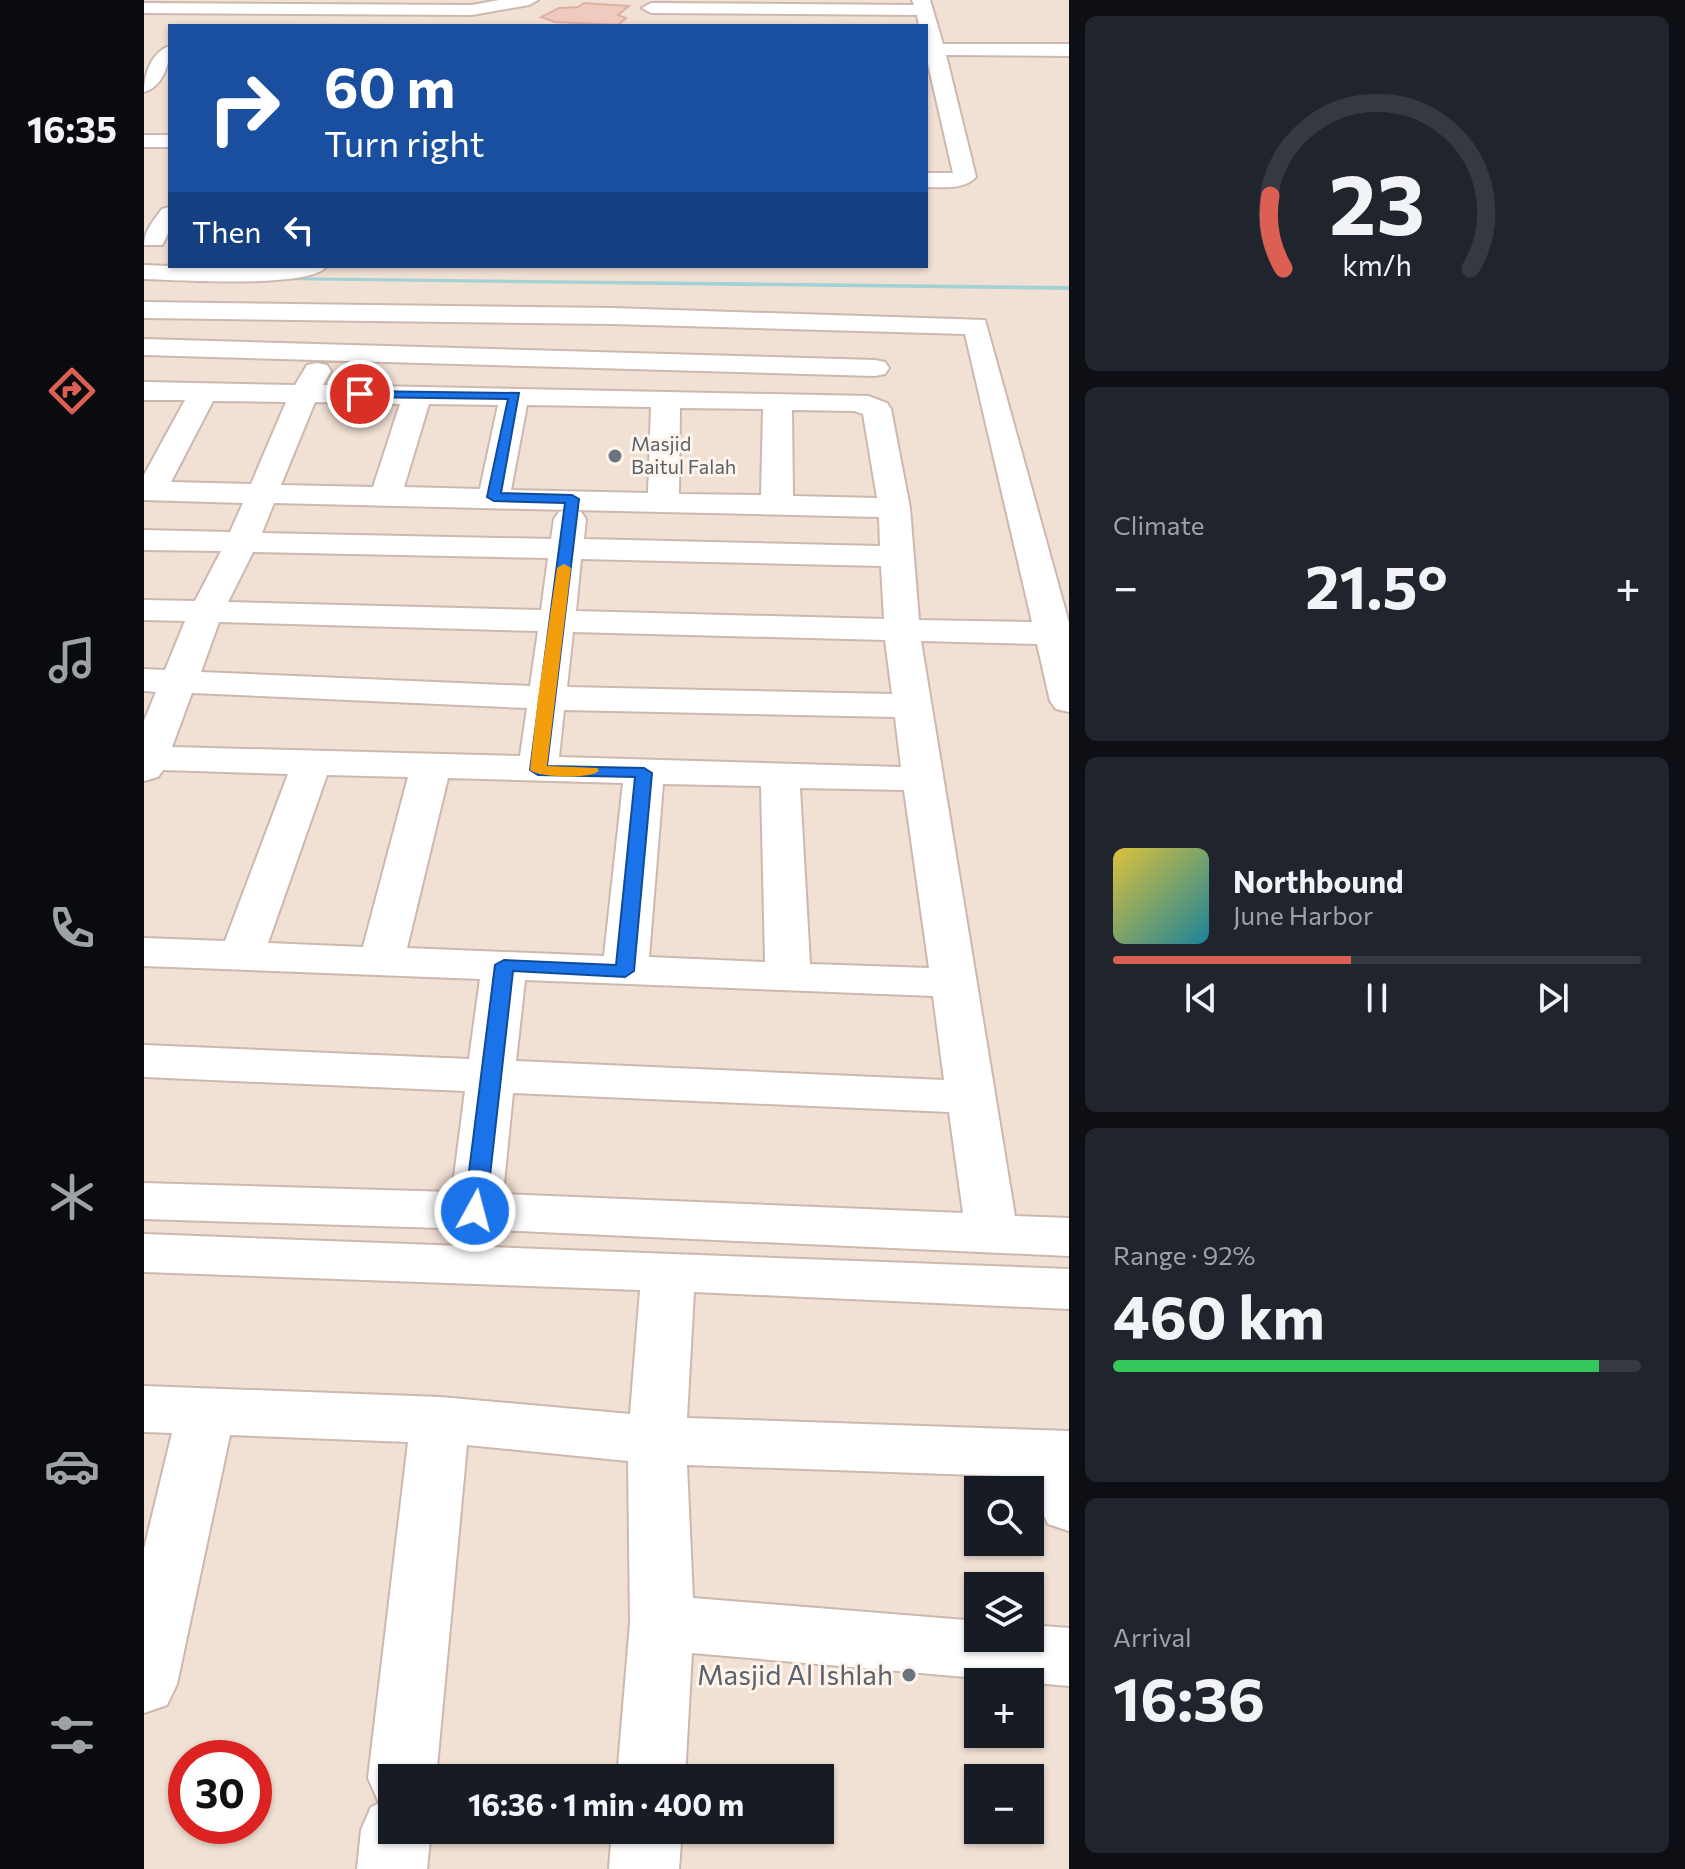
<!DOCTYPE html>
<meta charset="utf-8">
<style>
:root{--surface:#171b24;--page:#20242c;--text:#f1f3f6;--muted:#9ea1a6;--line:#363941;--accent:#db5f53}
body{margin:0;font-family:Commissioner,sans-serif;background:var(--page);color:var(--text);height:100vh;display:flex;flex-direction:column;font-size:30px;white-space:nowrap}
*{box-sizing:border-box;margin:0}
p{font-size:26px;color:var(--muted)}
.icon{flex:none;width:44px;height:44px;fill:none;stroke:currentColor;stroke-width:2;stroke-linecap:round;stroke-linejoin:round}
.map{position:relative;flex:1;overflow:hidden}
.panel{display:flex;flex-direction:column;gap:16px;padding:16px;background:#0d0f14;width:616px}
.panel>*{flex:none}
.guide{position:absolute;left:24px;top:24px;width:760px;height:244px;border-radius:0px;box-shadow:0 2px 6px #0004;background:#1a4fa0;color:#fff;overflow:hidden}
.controls{position:absolute;left:820px;top:1476px;display:grid;gap:16px}
.controls a{display:grid;place-items:center;width:80px;height:80px;border-radius:0px;background:var(--surface);box-shadow:0 2px 6px #0004;font-size:40px}
.speed{position:absolute;left:24px;top:1740px;display:flex;gap:16px;font-size:40px;font-weight:700;text-align:center}
.speed>*{display:grid;place-content:center;width:104px;height:104px;border-radius:50%;background:var(--surface);box-shadow:0 2px 6px #0004;line-height:1}
.speed .limit{border:12px solid #d22;background:#fff;color:#111}
.pin{position:absolute;display:grid;place-items:center;width:68px;height:68px;color:#fff;margin:-34px;border:4px solid #fff;border-radius:50%;box-shadow:0 2px 8px #0007}
.me{position:absolute;width:88px;margin:-44px;rotate:7deg;stroke-linejoin:round;filter:drop-shadow(0 0 6px #0008)}
.turn{display:flex;align-items:center;gap:28px;height:168px;padding:0 24px;font-size:36px}
.turn .icon{width:104px;height:104px;stroke-width:2.5}
.turn b{display:block;font-size:56px;line-height:68px}
.then{display:flex;align-items:center;height:76px;padding:0 24px;background:#0003;gap:16px;font-size:30px}
.big{font-size:60px;font-weight:700;line-height:1.1}
.panel .widget{flex:1;display:flex;flex-direction:column;justify-content:center;gap:12px;min-width:0;padding:0 28px;border-radius:12px;background:var(--page)}
.panel .dial{align-items:center;gap:0}
.dial svg{height:208px;overflow:visible;fill:none;stroke:var(--line);stroke-width:7;stroke-linecap:round;text-anchor:middle}
.dial text{fill:var(--text);stroke:none}
.song{display:flex;align-items:center;gap:24px}
.cover{width:96px;height:96px;border-radius:12px;background:linear-gradient(135deg,hsl(50 70% 55%),hsl(190 70% 35%))}
.played{height:8px;border-radius:4px;background:linear-gradient(90deg,var(--accent) 45%,var(--line) 45%)}
.keys{display:flex;justify-content:space-around;direction:ltr}
.heat{display:flex;justify-content:space-between;align-items:center;font-size:44px;direction:ltr}
.charge{height:12px;border-radius:6px;background:linear-gradient(90deg,#34c759 92%,var(--line) 0)}
.trip{position:absolute;left:234px;top:1764px;width:456px;height:80px;border-radius:0px;background:var(--surface);box-shadow:0 2px 6px #0004;font-weight:700;line-height:80px;text-align:center}
main{display:flex;flex:1;min-height:0}
.menu{display:flex;flex-direction:column;width:144px;justify-content:space-around;align-items:center;background:#090b0e;color:var(--muted)}
.menu .icon{width:56px;height:56px}
.menu .current{color:var(--accent)}
.menu b{font-size:36px;color:var(--text)}
.map>svg:first-child{display:block}
</style>
<main>
<nav class="menu">
<b>16:35</b>
<svg class="icon current" aria-label="directions" viewBox="0 0 24 24"><path d="M12 3l9 9-9 9-9-9zM9 14v-3h6M13 9l2 2-2 2"/></svg>
<svg class="icon" aria-label="music" viewBox="0 0 24 24"><path d="M9 18V5l10-2v13"/><circle cx="6" cy="18" r="3"/><circle cx="16" cy="16" r="3"/></svg>
<svg class="icon" aria-label="phone" viewBox="0 0 24 24"><path d="M5 4h4l2 5-3 2q2 4 5 5l2-3 5 2v4C11 20 4 13 5 4z"/></svg>
<svg class="icon" aria-label="climate" viewBox="0 0 24 24"><path d="M12 3v18M4 7l16 10M4 17L20 7"/></svg>
<svg class="icon" aria-label="car" viewBox="0 0 24 24"><path d="M5 17H2v-5l4-1 3-4h7l3 4 3 1v5h-3M9 17h6M6 11h13"/><circle cx="7" cy="17" r="2"/><circle cx="17" cy="17" r="2"/></svg>
<svg class="icon" aria-label="filters" viewBox="0 0 24 24"><path d="M4 7h16M4 17h16"/><circle cx="9" cy="7" r="2"/><circle cx="15" cy="17" r="2"/></svg>
</nav>
<div class="map">
<svg width="925" height="1869" viewBox="0 0 925 1869">
<rect width="100%" height="100%" fill="#faefe5"/>
<path fill="#f1e0d4" fill-rule="evenodd" d="M 0,0 L 925,0 L 925,1869 L 0,1869 ZM 26,26 L 782,26 L 782,266 L 26,266 ZM 834,1490 L 886,1490 L 886,1542 L 834,1542 ZM 834,1586 L 886,1586 L 886,1638 L 834,1638 ZM 834,1682 L 886,1682 L 886,1734 L 834,1734 ZM 42,1758 L 110,1758 L 110,1826 L 42,1826 ZM 248,1778 L 676,1778 L 676,1830 L 248,1830 ZM 834,1778 L 886,1778 L 886,1830 L 834,1830 Z"/>
<g fill="none" stroke-linecap="round" stroke-linejoin="round">
<path fill="#a2d2d3" fill-rule="evenodd" d="M 133,277 L 925,286 L 925,290 L 135,280 L 132,278 Z"/>
</g>
<path fill="#eecbbe" stroke="#dfb0a0" stroke-width="2" d="M 440,3 L 485,6 L 474,15 L 482,18 L 474,25 L 411,22 L 397,17 L 415,8 L 434,7 Z"/>
<g fill="none" stroke-linecap="round" stroke-linejoin="round">
<g stroke="#cdb8af" stroke-width="4">
<path id="street" d="M 355,0 L 394,0 L 385,5 L 328,15 L 0,13 L 0,3 L 328,5 Z
M 768,0 L 786,0 L 799,44 L 925,44 L 925,56 L 802,55 L 832,177 C 820,190 799,187 782,187 L 782,173 L 809,173 L 782,55 L 782,26 L 775,26 L 773,15 L 507,13 L 498,8 L 507,3 L 770,5 Z
M 26,46 C 26,63 19,87 0,92 C 0,75 7,52 26,46 Z
M 0,135 L 26,135 L 26,147 L 0,147 Z
M 26,207 C 26,223 27,232 18,245 L 0,245 C 0,231 10,220 18,209 Z
M 0,265 L 26,266 L 183,266 C 168,289 32,280 0,279 Z
M 0,302 L 468,308 L 841,320 L 925,623 L 925,712 L 912,709 L 906,701 L 893,644 L 777,641 L 871,1216 L 925,1218 L 925,1256 L 331,1229 L 0,1219 L 0,1183 L 308,1192 L 321,1091 L 0,1077 L 0,1045 L 325,1059 L 336,979 L 0,966 L 0,938 L 81,941 L 144,774 L 19,770 L 14,777 L 0,781 L 0,721 L 12,692 L 0,691 L 0,669 L 21,670 L 41,621 L 0,620 L 0,600 L 51,601 L 77,551 L 0,550 L 0,530 L 86,532 L 99,503 L 0,500 L 0,475 L 41,400 L 0,400 L 0,382 L 151,385 L 163,365 L 173,363 L 183,365 L 187,371 L 179,385 L 724,396 L 743,403 L 747,409 L 766,508 L 775,620 L 888,622 L 821,334 L 468,324 L 0,318 ZM 69,401 L 142,402 L 107,484 L 27,482 ZM 171,402 L 256,404 L 229,487 L 137,485 ZM 285,404 L 354,405 L 336,489 L 260,487 ZM 383,405 L 507,407 L 504,493 L 367,490 ZM 536,408 L 619,409 L 617,495 L 535,494 ZM 648,410 L 710,411 L 719,414 L 733,498 L 649,496 ZM 130,503 L 423,510 L 415,512 L 410,519 L 407,539 L 118,533 ZM 429,510 L 735,517 L 736,546 L 440,539 L 442,519 L 437,512 ZM 109,552 L 404,558 L 397,610 L 84,602 ZM 437,559 L 737,566 L 740,619 L 432,611 ZM 75,622 L 394,631 L 386,686 L 57,672 ZM 429,632 L 741,640 L 748,694 L 423,687 ZM 48,693 L 383,708 L 376,756 L 28,747 ZM 420,710 L 751,717 L 757,767 L 415,757 ZM 183,775 L 264,777 L 219,947 L 124,943 ZM 304,778 L 479,783 L 460,956 L 263,948 ZM 519,784 L 617,786 L 621,962 L 505,957 ZM 656,788 L 760,790 L 785,968 L 666,964 ZM 381,980 L 789,996 L 800,1080 L 372,1061 ZM 369,1093 L 805,1112 L 819,1213 L 359,1194 Z
M 0,339 L 731,360 L 741,362 L 745,368 L 741,374 L 731,376 L 0,355 Z
M 0,1234 L 925,1269 L 925,1309 L 550,1292 L 543,1418 L 925,1431 L 925,1531 L 904,1524 L 895,1506 L 889,1477 L 543,1465 L 549,1598 L 834,1621 L 834,1638 L 886,1638 L 886,1625 L 925,1628 L 925,1686 L 548,1653 L 541,1778 L 473,1778 L 486,1623 L 484,1461 L 323,1445 L 292,1778 L 248,1778 L 248,1830 L 287,1830 L 283,1869 L 213,1869 L 217,1830 L 227,1807 L 238,1802 L 234,1801 L 224,1778 L 264,1442 L 86,1435 L 33,1684 L 23,1705 L 0,1713 L 0,1549 L 28,1433 L 0,1432 L 0,1386 L 296,1397 L 486,1414 L 496,1290 L 0,1272 Z
M 468,1830 L 538,1830 L 535,1869 L 465,1869 Z"/>
</g>
<use href="#street" fill="#fff" fill-rule="evenodd"/>
</g>
<path fill="#1a73e8" stroke="#114b97" stroke-width="2" d="M 216,391 L 375,393 L 357,493 L 428,495 L 435,499 L 403,766 L 500,768 L 508,773 L 490,971 L 481,977 L 369,971 L 342,1211 L 339,1217 L 323,1217 L 320,1211 L 351,965 L 360,960 L 472,965 L 491,777 L 394,775 L 386,770 L 421,503 L 350,501 L 343,497 L 364,399 L 212,397 L 210,394 Z"/>
<path fill="#f59e0b" d="M 420,564 L 427,568 L 403,766 L 453,768 L 455,771 C 446,779 395,778 386,770 L 394,698 L 413,568 Z"/>
<g fill="#6b7280" stroke="#fef4ea" stroke-width="3">
<circle cx="471" cy="456" r="8"/>
<circle cx="765" cy="1675" r="8"/>
</g>
<g text-anchor="middle" stroke-width="6" stroke-linejoin="round" paint-order="stroke">
<g font-size="20" fill="#5b616d" stroke="#fef4ea" text-anchor="start">
<text x="487" y="451">Masjid<tspan x="487" dy="23">Baitul Falah</tspan></text>
</g>
<g font-size="28" fill="#5b616d" stroke="#fef4ea" text-anchor="end">
<text x="749" y="1685">Masjid Al Ishlah</text>
</g>
</g>
</svg>
<div class="controls">
<a><svg class="icon" aria-label="search" viewBox="0 0 24 24"><circle cx="10" cy="10" r="6"/><path d="M15 15l6 6"/></svg></a>
<a><svg class="icon" aria-label="layers" viewBox="0 0 24 24"><path d="M12 4l9 5-9 5-9-5zM3 14l9 5 9-5"/></svg></a>
<a>+</a>
<a>−</a>
</div>
<div class="speed"><div class="limit">30</div></div>
<div class="pin" style="left:216px;top:394px;background:#d93025"><svg class="icon" aria-label="arrive" viewBox="0 0 24 24"><path d="M6 21V4h12l-3 4 3 4H6"/></svg></div>
<svg class="me" style="left:331px;top:1211px" viewBox="-20 -20 40 40"><circle r="17" fill="#1a73e8" stroke="#fff" stroke-width="3"/><path d="M0-11L8 9 0 5-8 9z" fill="#fff"/></svg>
<div class="trip">16:36 · 1 min · 400 m</div>
<div class="guide">
<div class="turn"><svg class="icon" aria-label="right" viewBox="0 0 24 24"><path d="M7 20v-9h11M14 6l5 5-5 5"/></svg><div><b>60 m</b>Turn right</div></div>
<div class="then">Then<svg class="icon" aria-label="left" viewBox="0 0 24 24"><path d="M17 20v-9H6M10 6l-5 5 5 5"/></svg></div>
</div>
</div>
<section class="panel">
<div class="widget dial"><svg viewBox="0 0 100 80">
<path d="M14 69A42 42 0 1 1 86 69"/>
<path d="M14 69A42 42 0 0 1 9 41" stroke="#db5f53"/>
<text x="50" y="56" font-size="32" font-weight="700">23</text>
<text x="50" y="72" font-size="11">km/h</text>
</svg></div>
<div class="widget"><p>Climate</p>
<div class="heat"><a>−</a><b class="big">21.5°</b><a>+</a></div>
</div>
<div class="widget">
<div class="song"><i class="cover"></i><div><b>Northbound</b><p>June Harbor</p></div></div>
<div class="played"></div>
<div class="keys"><svg class="icon" aria-label="previous" viewBox="0 0 24 24"><path d="M18 5L8 12l10 7zM5 5v14"/></svg><svg class="icon" aria-label="pause" viewBox="0 0 24 24"><path d="M8 5v14M16 5v14"/></svg><svg class="icon" aria-label="next" viewBox="0 0 24 24"><path d="M6 5l10 7-10 7zM19 5v14"/></svg></div>
</div>
<div class="widget"><p>Range · 92%</p><b class="big">460 km</b><div class="charge"></div></div>
<div class="widget"><p>Arrival</p><b class="big">16:36</b></div>
</section>
</main>
